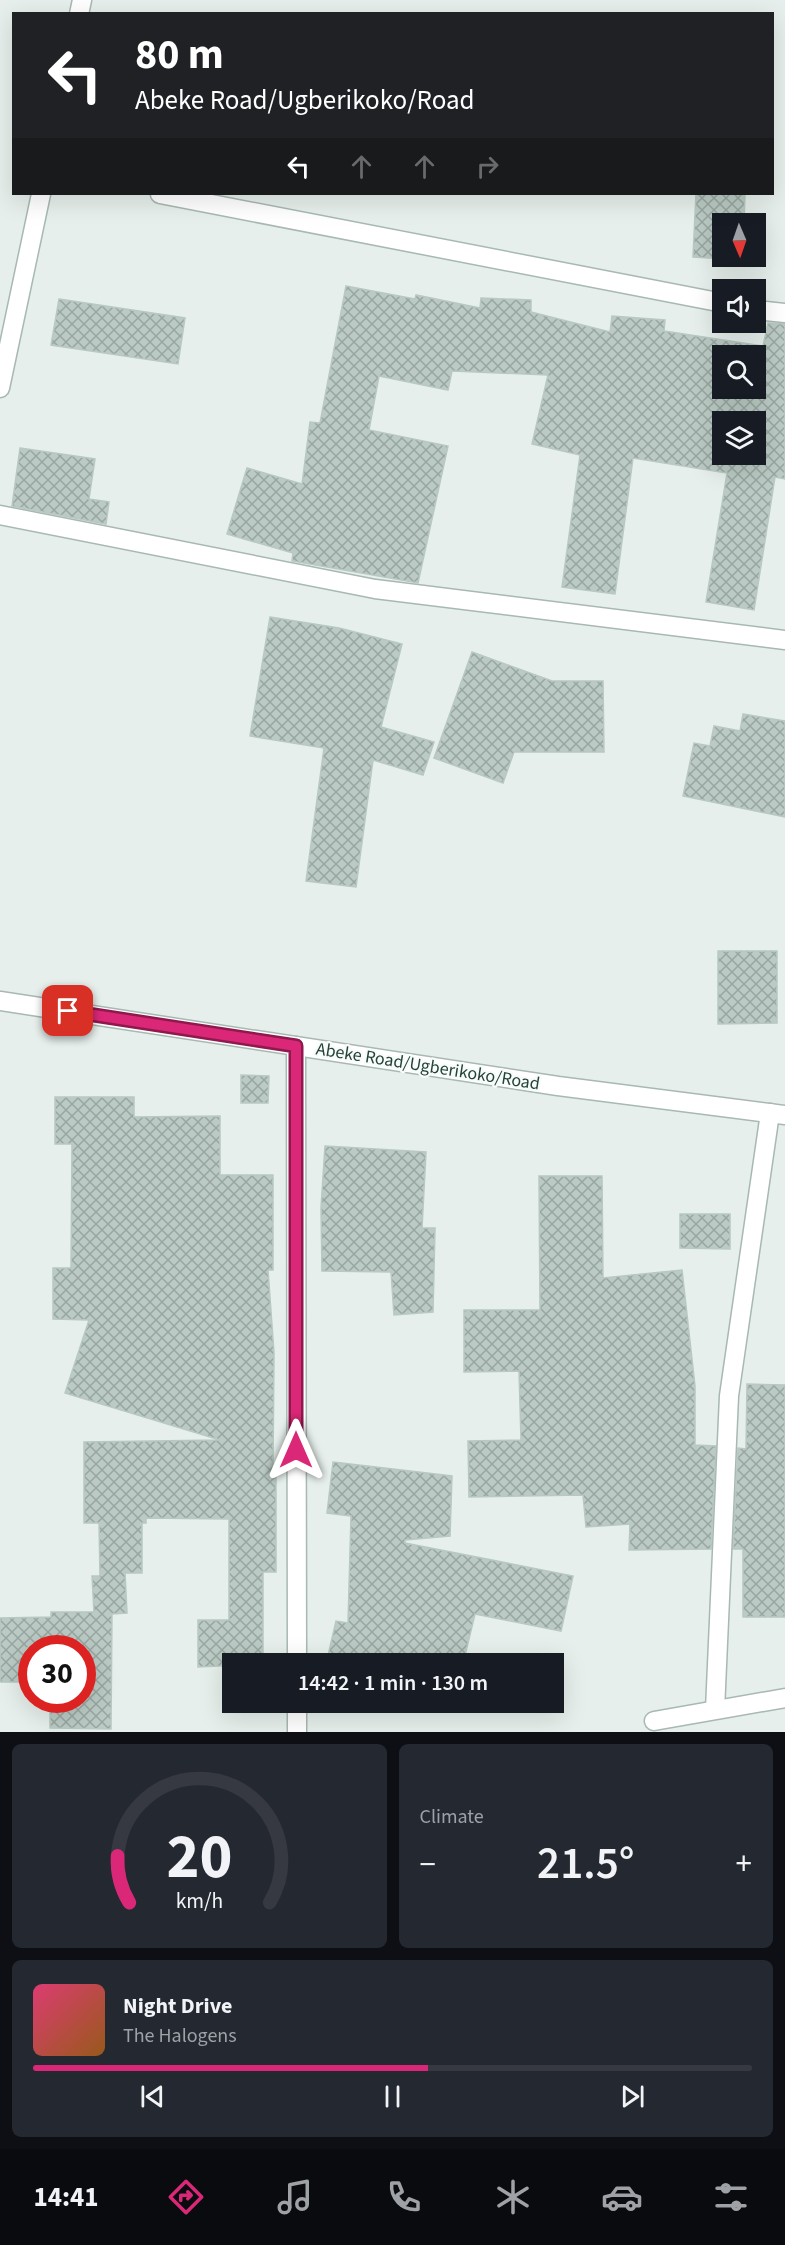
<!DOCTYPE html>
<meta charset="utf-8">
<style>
:root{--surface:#171b24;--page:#242831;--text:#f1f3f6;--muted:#9ea1a6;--line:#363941;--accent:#db2777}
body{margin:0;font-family:"Source Sans 3",sans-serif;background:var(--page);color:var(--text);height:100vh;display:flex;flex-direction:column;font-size:22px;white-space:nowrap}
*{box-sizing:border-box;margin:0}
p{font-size:20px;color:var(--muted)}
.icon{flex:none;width:33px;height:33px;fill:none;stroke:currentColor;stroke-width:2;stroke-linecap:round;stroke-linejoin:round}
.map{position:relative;height:1732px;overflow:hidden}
.details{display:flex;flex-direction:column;gap:12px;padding:12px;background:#0d0f14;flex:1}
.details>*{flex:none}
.guide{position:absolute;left:12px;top:12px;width:762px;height:183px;border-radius:0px;box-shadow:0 6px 24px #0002;background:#202124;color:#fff;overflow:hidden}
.needle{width:39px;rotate:178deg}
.controls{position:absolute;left:712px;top:213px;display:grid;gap:12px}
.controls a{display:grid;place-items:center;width:54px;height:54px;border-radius:0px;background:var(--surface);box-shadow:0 6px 24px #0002;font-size:30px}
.speed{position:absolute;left:18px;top:1635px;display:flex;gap:12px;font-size:30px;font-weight:700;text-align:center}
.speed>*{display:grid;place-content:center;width:78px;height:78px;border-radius:50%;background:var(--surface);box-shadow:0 6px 24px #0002;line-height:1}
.speed .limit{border:9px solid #d22;background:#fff;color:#111}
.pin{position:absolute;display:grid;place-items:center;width:51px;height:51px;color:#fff;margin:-26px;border-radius:12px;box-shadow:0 3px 9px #0006}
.me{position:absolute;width:66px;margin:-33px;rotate:0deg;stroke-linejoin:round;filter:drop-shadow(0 0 4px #0008)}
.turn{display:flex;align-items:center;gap:21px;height:126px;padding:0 24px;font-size:27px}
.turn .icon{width:78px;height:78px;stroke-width:2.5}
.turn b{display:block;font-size:42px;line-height:51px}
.lanes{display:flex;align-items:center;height:57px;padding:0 24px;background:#0003;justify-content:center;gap:30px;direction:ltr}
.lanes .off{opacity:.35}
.big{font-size:45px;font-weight:600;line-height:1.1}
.details .card{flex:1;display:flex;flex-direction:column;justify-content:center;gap:9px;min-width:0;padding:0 21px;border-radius:9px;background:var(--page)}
.details .dial{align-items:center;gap:0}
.dial svg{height:156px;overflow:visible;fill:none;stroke:var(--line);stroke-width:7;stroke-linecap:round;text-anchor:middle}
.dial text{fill:var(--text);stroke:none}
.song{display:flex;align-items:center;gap:18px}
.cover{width:72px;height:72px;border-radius:9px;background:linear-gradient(135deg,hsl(340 70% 55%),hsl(30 70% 35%))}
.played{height:6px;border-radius:3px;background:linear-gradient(90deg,var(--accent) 55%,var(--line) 55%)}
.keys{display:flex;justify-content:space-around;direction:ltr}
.heat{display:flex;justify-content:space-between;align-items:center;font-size:33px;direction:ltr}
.details .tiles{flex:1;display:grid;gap:12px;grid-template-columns:1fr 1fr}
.card:last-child{grid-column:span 2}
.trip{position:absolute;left:222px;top:1653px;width:342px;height:60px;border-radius:0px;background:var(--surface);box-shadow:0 6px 24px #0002;font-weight:600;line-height:60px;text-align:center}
.tabs{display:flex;height:96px;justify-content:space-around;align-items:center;background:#090b0e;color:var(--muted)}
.tabs .icon{width:42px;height:42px}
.tabs .current{color:var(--accent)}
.tabs b{font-size:27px;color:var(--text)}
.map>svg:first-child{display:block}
</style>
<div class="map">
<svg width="785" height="1732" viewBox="0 0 785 1732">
<defs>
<pattern id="building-cross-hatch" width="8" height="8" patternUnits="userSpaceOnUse" patternTransform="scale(1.5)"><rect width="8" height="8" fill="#bbcac4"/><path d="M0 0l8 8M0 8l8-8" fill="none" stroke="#98a6a0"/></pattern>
</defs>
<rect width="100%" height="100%" fill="#e6efeb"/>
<path fill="url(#building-cross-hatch)" stroke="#b8c9c2" stroke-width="1.5" fill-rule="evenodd" d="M 696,194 L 745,194 L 744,224 L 723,224 L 723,256 L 742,256 L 742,260 L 693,257 Z
M 346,286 L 415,299 L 416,295 L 480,308 L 481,298 L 531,300 L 531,312 L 610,332 L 612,316 L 665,320 L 664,331 L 763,346 L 768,323 L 785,324 L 785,479 L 775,477 L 754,610 L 706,602 L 727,473 L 633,458 L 615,594 L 562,587 L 580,455 L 532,444 L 548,375 L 452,371 L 448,390 L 379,376 L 369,430 L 448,446 L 418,583 L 292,561 L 293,553 L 227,534 L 247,468 L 302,484 L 310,422 L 320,423 ZM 723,356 L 756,356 L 756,388 L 723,388 ZM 723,422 L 756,422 L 756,454 L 723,454 Z
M 59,299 L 185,318 L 178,364 L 51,345 Z
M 20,448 L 95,459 L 89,499 L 109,502 L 106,524 L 12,506 Z
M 270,617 L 339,628 L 402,644 L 381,727 L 434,742 L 423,775 L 373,760 L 356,887 L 306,881 L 324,748 L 250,736 Z
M 472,652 L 552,681 L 603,681 L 604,752 L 514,752 L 503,783 L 434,758 Z
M 743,714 L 785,721 L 785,817 L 683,796 L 694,743 L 710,746 L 714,726 L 740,731 Z
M 718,951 L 777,951 L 777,1023 L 718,1024 Z
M 241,1075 L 269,1076 L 268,1103 L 241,1103 Z
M 55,1097 L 134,1097 L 134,1117 L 220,1116 L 220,1175 L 273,1175 L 273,1270 L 268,1270 L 274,1353 L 273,1469 L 276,1469 L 276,1572 L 263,1572 L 263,1664 L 198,1667 L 198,1620 L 229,1620 L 229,1519 L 146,1518 L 146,1523 L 142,1523 L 142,1573 L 125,1573 L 127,1613 L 112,1614 L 111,1729 L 50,1728 L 50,1700 L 82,1700 L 82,1648 L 26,1648 L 26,1682 L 0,1682 L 0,1618 L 51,1617 L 51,1612 L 94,1612 L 92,1576 L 100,1576 L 99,1523 L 84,1523 L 84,1442 L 220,1440 L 65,1393 L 89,1320 L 53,1319 L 53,1268 L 71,1268 L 72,1144 L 55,1144 Z
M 325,1146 L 426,1152 L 422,1228 L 435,1228 L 433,1312 L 394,1315 L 391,1272 L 322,1271 L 321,1208 Z
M 539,1176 L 602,1176 L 603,1278 L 682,1270 L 695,1386 L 695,1445 L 716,1446 L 711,1549 L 629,1550 L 630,1524 L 586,1527 L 583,1495 L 469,1497 L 468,1441 L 521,1440 L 519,1371 L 464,1372 L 464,1310 L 540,1310 Z
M 680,1214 L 730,1214 L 730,1249 L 680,1248 Z
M 747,1384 L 785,1385 L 785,1617 L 743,1617 L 743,1549 L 733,1549 L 738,1448 L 746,1449 Z
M 333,1462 L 452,1476 L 450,1536 L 405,1540 L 405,1543 L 573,1576 L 561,1631 L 475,1614 L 463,1664 L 326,1664 L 336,1621 L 348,1623 L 351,1516 L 327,1513 Z"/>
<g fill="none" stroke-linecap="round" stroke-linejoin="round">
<g stroke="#a8b8b2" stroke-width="21">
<path id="minor" d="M 79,14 L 82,0
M 160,194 L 723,303
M 756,310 L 785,313
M 0,388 L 41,194
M 0,515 L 375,589 L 785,640
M 296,1046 L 297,1664
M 297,1702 L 297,1732
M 715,1710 L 729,1396 L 770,1113
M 654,1721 L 785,1698"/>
</g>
<g stroke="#a8b8b2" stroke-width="21">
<path id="tertiary" d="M 0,1001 L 558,1086 L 785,1115"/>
</g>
<use href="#minor" stroke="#fff" stroke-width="18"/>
<use href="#tertiary" stroke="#fff" stroke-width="18"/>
</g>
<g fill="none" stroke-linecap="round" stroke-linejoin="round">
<g stroke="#8e194d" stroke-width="15">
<path id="route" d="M 68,1011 L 296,1046 L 296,1450"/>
</g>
<use href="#route" stroke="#db2777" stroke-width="10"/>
</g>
<g text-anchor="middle" stroke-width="4.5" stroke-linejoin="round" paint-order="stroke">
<g font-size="18" fill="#24423a" stroke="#f7fbf9">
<text transform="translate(428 1066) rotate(9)" y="6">Abeke Road/Ugberikoko/Road</text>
</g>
</g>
</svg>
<div class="controls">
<a><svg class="needle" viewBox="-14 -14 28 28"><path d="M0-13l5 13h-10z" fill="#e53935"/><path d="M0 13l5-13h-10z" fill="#9ea1a6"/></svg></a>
<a><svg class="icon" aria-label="sound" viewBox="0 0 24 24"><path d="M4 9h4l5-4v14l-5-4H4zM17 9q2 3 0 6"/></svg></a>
<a><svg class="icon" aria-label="search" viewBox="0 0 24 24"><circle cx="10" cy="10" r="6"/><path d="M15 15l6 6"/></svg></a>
<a><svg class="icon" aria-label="layers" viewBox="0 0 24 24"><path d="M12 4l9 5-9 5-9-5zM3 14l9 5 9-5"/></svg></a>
</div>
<div class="speed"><div class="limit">30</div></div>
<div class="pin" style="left:68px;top:1011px;background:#d93025"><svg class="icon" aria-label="arrive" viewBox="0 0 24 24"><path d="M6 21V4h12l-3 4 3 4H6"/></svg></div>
<svg class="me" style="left:296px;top:1450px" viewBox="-20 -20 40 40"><path d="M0-17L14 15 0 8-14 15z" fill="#db2777" stroke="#fff" stroke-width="4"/></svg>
<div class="trip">14:42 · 1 min · 130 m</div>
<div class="guide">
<div class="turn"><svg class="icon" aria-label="left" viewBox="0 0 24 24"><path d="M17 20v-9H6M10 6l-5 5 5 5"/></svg><div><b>80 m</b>Abeke Road/Ugberikoko/Road</div></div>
<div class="lanes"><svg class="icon" aria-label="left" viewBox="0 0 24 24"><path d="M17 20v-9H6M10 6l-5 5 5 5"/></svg><svg class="icon off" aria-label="ahead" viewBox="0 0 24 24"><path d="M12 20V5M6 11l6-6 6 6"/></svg><svg class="icon off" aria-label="ahead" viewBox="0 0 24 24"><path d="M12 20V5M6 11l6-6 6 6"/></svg><svg class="icon off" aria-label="right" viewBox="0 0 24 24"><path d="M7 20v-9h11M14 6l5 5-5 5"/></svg></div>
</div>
</div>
<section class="details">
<div class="tiles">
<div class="card dial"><svg viewBox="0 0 100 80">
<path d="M14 69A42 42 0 1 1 86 69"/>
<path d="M14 69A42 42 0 0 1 8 45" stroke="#db2777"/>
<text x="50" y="56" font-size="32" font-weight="700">20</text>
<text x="50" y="72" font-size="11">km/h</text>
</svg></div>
<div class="card"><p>Climate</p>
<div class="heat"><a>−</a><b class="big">21.5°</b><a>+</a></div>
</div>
<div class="card">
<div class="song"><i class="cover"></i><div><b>Night Drive</b><p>The Halogens</p></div></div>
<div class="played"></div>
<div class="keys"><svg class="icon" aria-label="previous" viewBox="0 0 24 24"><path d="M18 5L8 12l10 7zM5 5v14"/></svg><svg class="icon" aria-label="pause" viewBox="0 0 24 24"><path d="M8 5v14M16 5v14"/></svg><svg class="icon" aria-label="next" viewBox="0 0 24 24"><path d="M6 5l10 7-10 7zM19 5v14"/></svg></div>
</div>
</div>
</section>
<nav class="tabs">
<b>14:41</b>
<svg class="icon current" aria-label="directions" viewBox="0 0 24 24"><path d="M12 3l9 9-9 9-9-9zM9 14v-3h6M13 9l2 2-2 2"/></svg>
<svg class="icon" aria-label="music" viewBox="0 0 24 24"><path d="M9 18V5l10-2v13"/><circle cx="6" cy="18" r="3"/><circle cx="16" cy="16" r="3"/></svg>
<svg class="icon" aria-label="phone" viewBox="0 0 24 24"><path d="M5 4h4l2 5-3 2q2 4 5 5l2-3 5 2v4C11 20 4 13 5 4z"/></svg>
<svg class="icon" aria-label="climate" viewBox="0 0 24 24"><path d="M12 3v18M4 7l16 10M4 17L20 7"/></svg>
<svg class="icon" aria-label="car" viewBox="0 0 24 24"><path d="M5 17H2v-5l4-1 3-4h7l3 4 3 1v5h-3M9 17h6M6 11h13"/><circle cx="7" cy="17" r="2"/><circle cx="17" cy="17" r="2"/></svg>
<svg class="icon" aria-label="filters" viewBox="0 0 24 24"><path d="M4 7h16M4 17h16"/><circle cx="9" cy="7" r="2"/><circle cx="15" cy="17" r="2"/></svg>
</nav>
